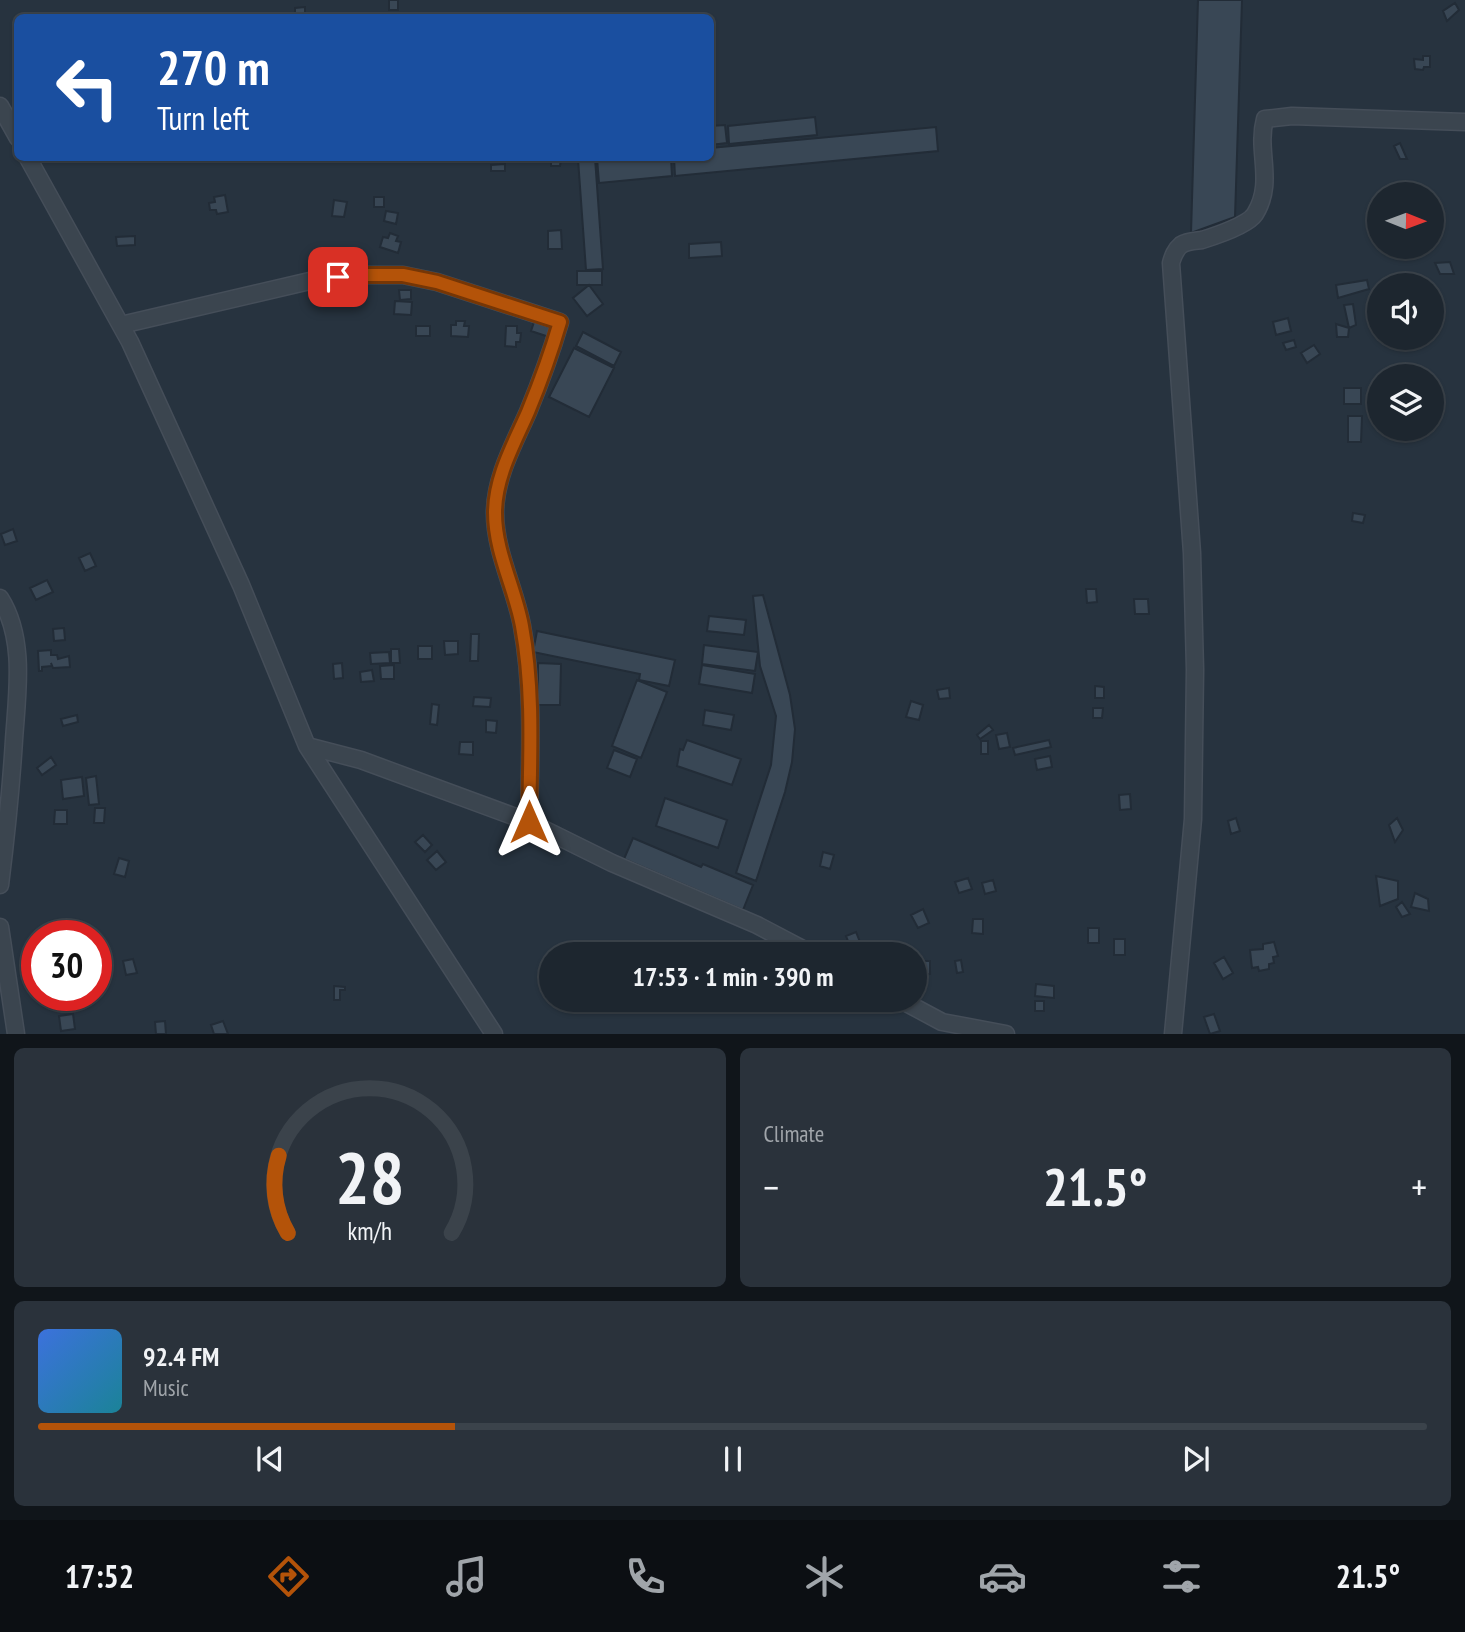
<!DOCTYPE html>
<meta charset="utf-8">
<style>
:root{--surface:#1d262f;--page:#2a323b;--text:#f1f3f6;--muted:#a0a5aa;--line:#3b434b;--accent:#b45309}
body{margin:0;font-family:"PT Sans Narrow",sans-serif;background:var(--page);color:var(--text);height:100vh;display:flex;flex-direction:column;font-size:26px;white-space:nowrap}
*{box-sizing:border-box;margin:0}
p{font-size:23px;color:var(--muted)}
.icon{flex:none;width:38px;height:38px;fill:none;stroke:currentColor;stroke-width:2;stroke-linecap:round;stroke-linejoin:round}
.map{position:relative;height:1034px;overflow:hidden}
.side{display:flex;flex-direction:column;gap:14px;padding:14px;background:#10151a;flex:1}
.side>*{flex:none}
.banner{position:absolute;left:14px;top:14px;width:700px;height:147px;border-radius:10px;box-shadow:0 2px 5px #0004,0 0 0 2px var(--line);background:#1a4fa0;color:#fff;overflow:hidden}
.needle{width:46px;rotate:91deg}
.controls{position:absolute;left:1367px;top:182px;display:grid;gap:14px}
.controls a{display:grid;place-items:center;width:77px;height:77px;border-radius:50%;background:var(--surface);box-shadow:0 2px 5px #0004,0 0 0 2px var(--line);font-size:35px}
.speed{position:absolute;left:21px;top:920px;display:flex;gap:14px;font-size:35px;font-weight:700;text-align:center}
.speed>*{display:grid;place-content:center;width:91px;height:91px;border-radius:50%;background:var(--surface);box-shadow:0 2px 5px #0004,0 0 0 2px var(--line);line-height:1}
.speed .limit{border:10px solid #d22;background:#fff;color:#111}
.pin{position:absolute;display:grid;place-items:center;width:60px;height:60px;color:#fff;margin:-30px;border-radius:14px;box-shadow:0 4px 10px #0006}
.me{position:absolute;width:77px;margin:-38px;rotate:0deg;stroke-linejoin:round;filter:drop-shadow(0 0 5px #0008)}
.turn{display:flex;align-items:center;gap:24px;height:147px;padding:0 28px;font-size:32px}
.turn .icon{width:91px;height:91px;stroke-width:2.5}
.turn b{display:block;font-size:49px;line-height:60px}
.big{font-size:52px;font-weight:800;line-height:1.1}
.side .card{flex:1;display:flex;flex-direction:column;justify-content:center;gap:10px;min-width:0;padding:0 24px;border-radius:10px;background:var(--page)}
.side .dial{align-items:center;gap:0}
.dial svg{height:182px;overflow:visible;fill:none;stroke:var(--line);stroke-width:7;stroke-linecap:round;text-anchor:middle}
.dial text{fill:var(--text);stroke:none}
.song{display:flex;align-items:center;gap:21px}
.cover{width:84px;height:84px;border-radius:10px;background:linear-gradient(135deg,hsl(220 70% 55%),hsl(190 70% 35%))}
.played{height:7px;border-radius:4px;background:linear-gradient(90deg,var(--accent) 30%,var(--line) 30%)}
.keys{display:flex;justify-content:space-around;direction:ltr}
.heat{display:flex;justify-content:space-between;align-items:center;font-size:38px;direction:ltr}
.side .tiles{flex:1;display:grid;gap:14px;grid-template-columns:1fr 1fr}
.card:last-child{grid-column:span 2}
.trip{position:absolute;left:539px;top:942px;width:388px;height:70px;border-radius:35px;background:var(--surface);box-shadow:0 2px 5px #0004,0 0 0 2px var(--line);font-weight:800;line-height:70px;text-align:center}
.menu{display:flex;height:112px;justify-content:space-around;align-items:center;background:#0c0f13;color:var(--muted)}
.menu .icon{width:49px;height:49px}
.menu .current{color:var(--accent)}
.menu b{font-size:32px;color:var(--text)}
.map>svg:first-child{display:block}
</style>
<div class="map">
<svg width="1465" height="1034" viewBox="0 0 1465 1034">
<rect width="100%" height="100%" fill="#27333f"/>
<path fill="#394755" stroke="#222c37" stroke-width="2" d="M 389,0 L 398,0 L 398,10 L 389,10 Z
M 1198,0 L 1242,0 L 1235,217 L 1191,233 Z
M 1455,3 L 1459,10 L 1447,21 L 1443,11 Z
M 305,7 L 305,18 L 295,18 L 295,8 Z
M 1423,56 L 1430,56 L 1430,67 L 1424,67 L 1423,70 L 1415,69 L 1414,59 L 1423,60 Z
M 815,117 L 817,135 L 729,144 L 728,126 Z
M 725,125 L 727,143 L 710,145 L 710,126 Z
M 936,127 L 938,151 L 675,176 L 674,158 L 710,158 L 710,148 Z
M 1400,143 L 1407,159 L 1400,159 L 1394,146 Z
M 551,158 L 561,158 L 560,166 L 551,166 Z
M 595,158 L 603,269 L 586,270 L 578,159 Z
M 597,158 L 671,158 L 672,176 L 599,183 Z
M 505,164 L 505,171 L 491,171 L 491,165 Z
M 225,195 L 228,212 L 217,214 L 216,210 L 210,210 L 209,203 L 215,202 L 214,197 Z
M 374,197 L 384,197 L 384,207 L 374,207 Z
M 334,200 L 347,202 L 344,217 L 332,216 Z
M 386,211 L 398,213 L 396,224 L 384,221 Z
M 561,230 L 562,249 L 548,249 L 548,231 Z
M 390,233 L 398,236 L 396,241 L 401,242 L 398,253 L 380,247 L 383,237 L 388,238 Z
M 135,236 L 135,245 L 117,246 L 116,237 Z
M 721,242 L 722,256 L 689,258 L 689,244 Z
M 1450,262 L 1454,274 L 1440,274 L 1435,263 Z
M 577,271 L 602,271 L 602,285 L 577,285 Z
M 1367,280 L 1369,289 L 1338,298 L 1336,285 Z
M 589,285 L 603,304 L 587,316 L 573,298 Z
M 399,290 L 411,290 L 411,299 L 400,300 Z
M 395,301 L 412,302 L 411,315 L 394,314 Z
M 1353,304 L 1356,325 L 1349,328 L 1344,305 Z
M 1288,318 L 1291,331 L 1276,335 L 1273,322 Z
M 456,321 L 465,321 L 464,326 L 469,326 L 468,337 L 451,336 L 451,325 L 456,325 Z
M 534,322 L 552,328 L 549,337 L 531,331 Z
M 1336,324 L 1349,328 L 1348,337 L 1337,337 Z
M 416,326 L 430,326 L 430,336 L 416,336 Z
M 506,326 L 517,326 L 517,333 L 521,333 L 520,342 L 516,342 L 516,347 L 505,346 Z
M 583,332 L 621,352 L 614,366 L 576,346 Z
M 1294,340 L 1296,347 L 1286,350 L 1283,343 Z
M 1314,345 L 1320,354 L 1307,363 L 1301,353 Z
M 574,348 L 614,368 L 589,417 L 549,397 Z
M 1344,388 L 1361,388 L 1361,404 L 1344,404 Z
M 1348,416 L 1362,416 L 1361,442 L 1348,442 Z
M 1353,513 L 1365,515 L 1363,523 L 1352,521 Z
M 13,529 L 17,541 L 5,545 L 1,534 Z
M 90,553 L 96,566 L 85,571 L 79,558 Z
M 47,580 L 53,592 L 36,600 L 30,588 Z
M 1086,589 L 1096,589 L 1097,602 L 1087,603 Z
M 763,595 L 790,695 L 795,729 L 792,762 L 785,792 L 756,881 L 736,873 L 771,765 L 776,716 L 760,666 L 753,596 Z
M 1134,599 L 1148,599 L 1149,614 L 1135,614 Z
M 709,616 L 746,620 L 744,635 L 707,631 Z
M 64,628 L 65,640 L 54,641 L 53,629 Z
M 537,631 L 675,660 L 669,686 L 639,680 L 640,674 L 533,652 Z
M 471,634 L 479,634 L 478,661 L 470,661 Z
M 444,641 L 458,641 L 458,654 L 445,655 Z
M 704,645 L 758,652 L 755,671 L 702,664 Z
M 418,646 L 432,646 L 432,659 L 418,659 Z
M 391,649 L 399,649 L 400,663 L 391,663 Z
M 51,650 L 51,655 L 57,655 L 58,659 L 69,656 L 70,667 L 53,668 L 51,663 L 52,666 L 42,667 L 42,671 L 39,671 L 38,651 Z
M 389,652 L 390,663 L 371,664 L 370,653 Z
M 342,663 L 343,678 L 334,679 L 333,664 Z
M 538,663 L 561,664 L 560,705 L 538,705 Z
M 394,665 L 394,679 L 381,679 L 380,666 Z
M 702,665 L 755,674 L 752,693 L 699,684 Z
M 372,670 L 374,681 L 361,682 L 360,672 Z
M 637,680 L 667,692 L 641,758 L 612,746 Z
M 1095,686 L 1104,687 L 1104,698 L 1095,698 Z
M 949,688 L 950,698 L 939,699 L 937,690 Z
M 474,697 L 491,698 L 490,707 L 473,706 Z
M 911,701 L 923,705 L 919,720 L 906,717 Z
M 432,704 L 439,705 L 437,725 L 430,724 Z
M 1093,708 L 1103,708 L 1102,718 L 1093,718 Z
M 705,710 L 734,715 L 731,730 L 703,725 Z
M 77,715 L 78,722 L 63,726 L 61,719 Z
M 486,720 L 497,721 L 496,733 L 486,732 Z
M 989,725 L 993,730 L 980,739 L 977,735 Z
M 1007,733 L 1010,747 L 999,749 L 996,735 Z
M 687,740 L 741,759 L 732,785 L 677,766 L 680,749 L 683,750 Z
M 1049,740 L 1051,747 L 1015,755 L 1013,748 Z
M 981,741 L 988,741 L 988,754 L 981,754 Z
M 460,742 L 473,742 L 473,755 L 459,754 Z
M 614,750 L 637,759 L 630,777 L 607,768 Z
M 1050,756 L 1052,767 L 1037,770 L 1035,759 Z
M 51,757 L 56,765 L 42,775 L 37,768 Z
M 96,776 L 99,804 L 89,805 L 86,778 Z
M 82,777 L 84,796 L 63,799 L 61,780 Z
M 1130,794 L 1131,809 L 1120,810 L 1119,795 Z
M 665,798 L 727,820 L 718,848 L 656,826 Z
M 95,808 L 105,808 L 104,823 L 94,823 Z
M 55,810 L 67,810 L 67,824 L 54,824 Z
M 1236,818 L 1240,831 L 1231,834 L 1228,821 Z
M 1397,818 L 1403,830 L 1395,842 L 1389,825 Z
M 423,835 L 432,845 L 425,852 L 415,842 Z
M 633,838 L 701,867 L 703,864 L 753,885 L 743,910 L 624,859 Z
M 437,851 L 446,862 L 436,870 L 427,860 Z
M 823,852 L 834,855 L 830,869 L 820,866 Z
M 119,858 L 129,861 L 125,877 L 114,874 Z
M 1376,876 L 1398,881 L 1398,899 L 1380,906 Z
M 968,878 L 972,889 L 959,893 L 955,882 Z
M 993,880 L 996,891 L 985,894 L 982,883 Z
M 1415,893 L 1428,899 L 1429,911 L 1411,907 Z
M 1402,902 L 1410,914 L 1402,917 L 1396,907 Z
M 923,909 L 929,923 L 918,928 L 911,915 Z
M 973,919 L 983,919 L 983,934 L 972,933 Z
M 1088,928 L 1099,928 L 1099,943 L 1088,943 Z
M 856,932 L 860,942 L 850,946 L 846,936 Z
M 1114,939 L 1125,939 L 1125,955 L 1114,955 Z
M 1274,942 L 1278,956 L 1273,957 L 1274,963 L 1269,964 L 1269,969 L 1259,971 L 1258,967 L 1252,968 L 1250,950 L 1263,949 L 1263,944 Z
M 1224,957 L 1233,973 L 1223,979 L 1214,963 Z
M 133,959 L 137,973 L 126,975 L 123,961 Z
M 961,960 L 963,972 L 957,973 L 955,961 Z
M 919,961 L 930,961 L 930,974 L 919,974 Z
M 1036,984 L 1054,986 L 1054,998 L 1035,996 Z
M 334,986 L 345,987 L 345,990 L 340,990 L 340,1000 L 334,1000 Z
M 798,999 L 811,999 L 815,1007 L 803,1012 Z
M 1035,1001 L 1044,1001 L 1044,1011 L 1035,1011 Z
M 73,1014 L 75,1029 L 61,1031 L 59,1016 Z
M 1214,1014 L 1220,1031 L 1210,1034 L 1204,1017 Z
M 165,1021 L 166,1034 L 156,1034 L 155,1022 Z
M 223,1021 L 228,1034 L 214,1034 L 211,1025 Z"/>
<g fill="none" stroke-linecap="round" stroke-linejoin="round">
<g stroke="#454e59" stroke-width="19">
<path id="street" d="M 0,106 L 18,138
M 28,158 L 130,342 L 241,585 L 307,746 L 494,1034
M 121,325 L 314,280 L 363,275 L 403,275 L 437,282 L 560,322 C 551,353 540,383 528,412 C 514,444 495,477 495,513 C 495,552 515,588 522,626 C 534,691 530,757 529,822
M 0,598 C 26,639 17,694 14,740 C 11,789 6,837 0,885
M 307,746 L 361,760 L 529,822 L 612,863 L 757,925 L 812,954
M 0,927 L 16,1034
M 899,999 L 942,1022 L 1006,1034
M 1173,1034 L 1193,819 L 1195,670 L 1192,553 L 1171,263 C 1173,256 1175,250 1181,245 C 1187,241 1195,241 1202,240 C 1215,236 1248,225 1255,214 C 1275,181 1256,152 1265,119 L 1292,116 L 1465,122"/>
</g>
<use href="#street" stroke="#3b454f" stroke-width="16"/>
</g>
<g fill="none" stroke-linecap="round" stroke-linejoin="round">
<g stroke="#753606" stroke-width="18">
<path id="route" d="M 338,277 L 362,275 L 403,275 L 437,282 L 560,322 C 551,353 540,383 528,412 C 514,444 495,477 495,513 C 495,552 515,588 522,626 C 534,691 530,757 529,822"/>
</g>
<use href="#route" stroke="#b45309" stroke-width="12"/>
</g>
</svg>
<div class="controls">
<a><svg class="needle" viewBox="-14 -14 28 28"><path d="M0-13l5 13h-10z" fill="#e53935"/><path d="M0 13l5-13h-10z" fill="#a0a5aa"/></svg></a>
<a><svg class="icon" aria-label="sound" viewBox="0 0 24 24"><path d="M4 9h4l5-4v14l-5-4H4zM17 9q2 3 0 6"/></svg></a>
<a><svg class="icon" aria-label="layers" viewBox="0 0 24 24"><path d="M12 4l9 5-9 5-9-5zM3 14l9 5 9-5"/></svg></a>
</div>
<div class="speed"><div class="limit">30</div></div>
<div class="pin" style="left:338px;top:277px;background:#d93025"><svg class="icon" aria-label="arrive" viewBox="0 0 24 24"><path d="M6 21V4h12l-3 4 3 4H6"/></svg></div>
<svg class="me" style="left:529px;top:822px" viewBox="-20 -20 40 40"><path d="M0-17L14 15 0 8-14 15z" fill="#b45309" stroke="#fff" stroke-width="4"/></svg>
<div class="trip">17:53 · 1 min · 390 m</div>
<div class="banner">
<div class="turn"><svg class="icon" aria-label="left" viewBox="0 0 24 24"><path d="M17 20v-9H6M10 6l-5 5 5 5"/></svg><div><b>270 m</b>Turn left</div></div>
</div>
</div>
<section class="side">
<div class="tiles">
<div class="card dial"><svg viewBox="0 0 100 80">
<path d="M14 69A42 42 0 1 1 86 69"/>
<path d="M14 69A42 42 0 0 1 10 35" stroke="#b45309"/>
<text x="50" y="56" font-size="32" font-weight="700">28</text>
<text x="50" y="72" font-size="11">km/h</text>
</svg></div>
<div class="card"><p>Climate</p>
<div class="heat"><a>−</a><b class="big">21.5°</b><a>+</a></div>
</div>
<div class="card">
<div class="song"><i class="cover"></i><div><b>92.4 FM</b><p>Music</p></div></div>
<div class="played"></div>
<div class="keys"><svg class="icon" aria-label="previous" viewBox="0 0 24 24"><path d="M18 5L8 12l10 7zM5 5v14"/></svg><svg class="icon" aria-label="pause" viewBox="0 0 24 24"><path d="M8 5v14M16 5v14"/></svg><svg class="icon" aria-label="next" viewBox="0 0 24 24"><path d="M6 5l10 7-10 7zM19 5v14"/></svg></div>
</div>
</div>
</section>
<nav class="menu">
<b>17:52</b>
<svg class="icon current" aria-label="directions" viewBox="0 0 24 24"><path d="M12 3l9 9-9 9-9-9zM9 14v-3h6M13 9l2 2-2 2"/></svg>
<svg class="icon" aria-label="music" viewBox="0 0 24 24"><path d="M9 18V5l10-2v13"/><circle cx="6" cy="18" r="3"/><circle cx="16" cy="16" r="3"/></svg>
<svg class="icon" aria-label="phone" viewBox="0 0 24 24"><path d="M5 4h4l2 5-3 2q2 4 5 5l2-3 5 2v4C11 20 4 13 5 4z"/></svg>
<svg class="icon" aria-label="climate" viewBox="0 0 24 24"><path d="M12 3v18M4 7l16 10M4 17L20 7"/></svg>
<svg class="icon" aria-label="car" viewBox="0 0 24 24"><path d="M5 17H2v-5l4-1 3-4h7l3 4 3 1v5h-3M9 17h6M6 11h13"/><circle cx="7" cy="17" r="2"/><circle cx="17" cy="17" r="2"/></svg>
<svg class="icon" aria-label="filters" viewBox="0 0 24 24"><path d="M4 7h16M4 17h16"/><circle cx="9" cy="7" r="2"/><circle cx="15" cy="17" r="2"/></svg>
<b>21.5°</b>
</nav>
